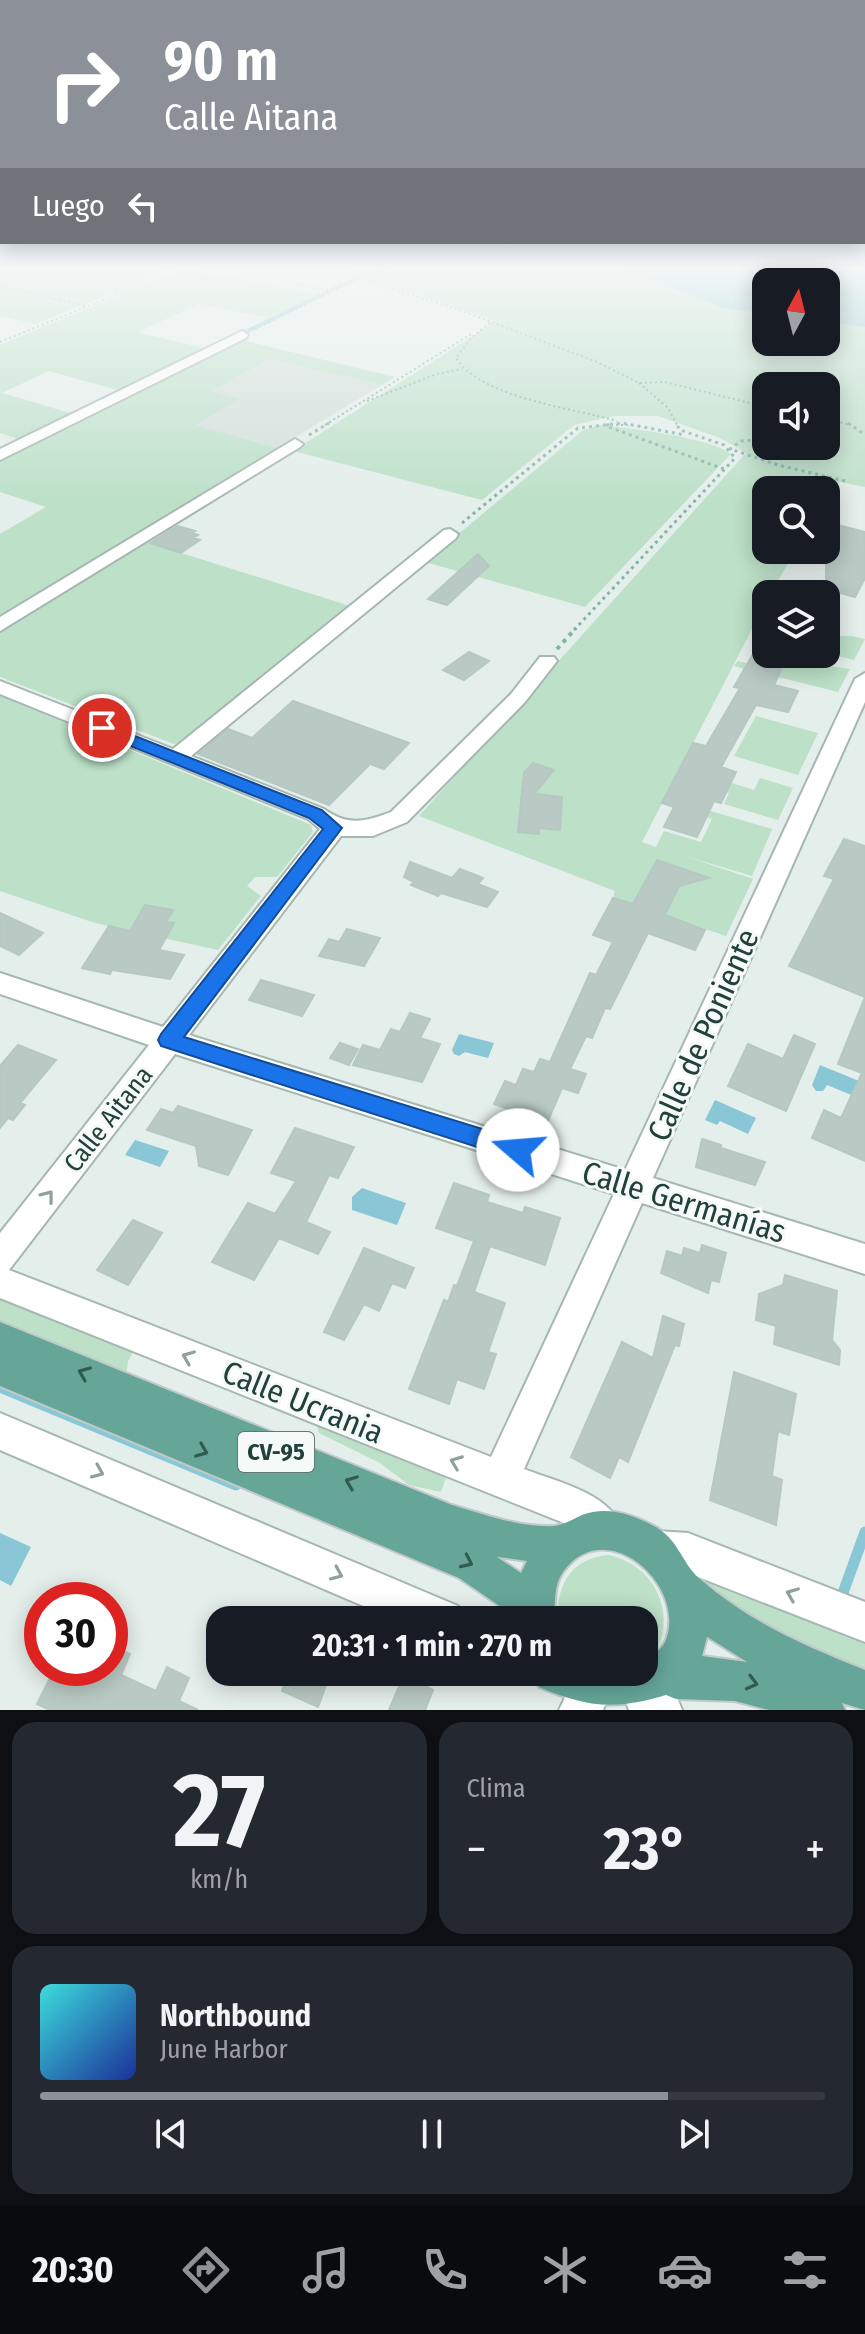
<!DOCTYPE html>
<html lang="es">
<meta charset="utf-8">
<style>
:root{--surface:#171b24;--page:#242831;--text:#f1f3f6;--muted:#9ea1a6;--line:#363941;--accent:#8c9099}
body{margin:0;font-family:"Fira Sans Condensed",sans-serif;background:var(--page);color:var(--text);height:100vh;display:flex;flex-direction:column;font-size:30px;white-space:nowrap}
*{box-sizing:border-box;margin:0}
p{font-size:26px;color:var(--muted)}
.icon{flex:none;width:44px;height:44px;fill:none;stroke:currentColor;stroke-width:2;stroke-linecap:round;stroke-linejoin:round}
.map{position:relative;height:1710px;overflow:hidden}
.drawer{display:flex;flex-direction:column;gap:12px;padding:12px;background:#0d0f14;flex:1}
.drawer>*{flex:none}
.guide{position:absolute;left:0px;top:0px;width:866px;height:244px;box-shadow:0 4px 20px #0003;background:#8c9099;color:#fff;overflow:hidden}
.needle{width:52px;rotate:7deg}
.tools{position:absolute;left:752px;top:268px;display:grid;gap:16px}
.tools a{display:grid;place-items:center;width:88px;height:88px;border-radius:16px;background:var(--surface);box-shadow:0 4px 20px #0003;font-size:40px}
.speed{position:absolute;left:24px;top:1582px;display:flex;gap:16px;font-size:40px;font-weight:700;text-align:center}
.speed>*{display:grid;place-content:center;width:104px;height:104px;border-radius:50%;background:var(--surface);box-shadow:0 4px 20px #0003;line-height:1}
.speed .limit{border:12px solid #d22;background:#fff;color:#111}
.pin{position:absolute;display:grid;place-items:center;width:68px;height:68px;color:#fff;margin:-34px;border:4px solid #fff;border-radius:50%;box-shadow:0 2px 8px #0007}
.me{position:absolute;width:88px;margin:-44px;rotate:288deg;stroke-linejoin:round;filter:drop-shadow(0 0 6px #0008)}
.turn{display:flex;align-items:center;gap:28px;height:168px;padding:0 32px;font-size:36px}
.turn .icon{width:104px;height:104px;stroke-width:2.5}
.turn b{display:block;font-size:56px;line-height:68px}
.then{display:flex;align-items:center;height:76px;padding:0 32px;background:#0003;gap:16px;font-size:30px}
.big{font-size:60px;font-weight:700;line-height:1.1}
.drawer .widget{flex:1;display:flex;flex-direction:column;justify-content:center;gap:12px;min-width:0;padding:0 28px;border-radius:24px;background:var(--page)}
.drawer .dial{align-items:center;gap:0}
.dial b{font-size:104px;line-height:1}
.song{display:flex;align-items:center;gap:24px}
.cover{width:96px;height:96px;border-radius:12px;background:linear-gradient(135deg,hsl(180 70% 55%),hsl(230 70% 35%))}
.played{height:8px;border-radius:4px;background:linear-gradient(90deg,var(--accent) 80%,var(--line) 80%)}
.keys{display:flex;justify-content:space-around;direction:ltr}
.heat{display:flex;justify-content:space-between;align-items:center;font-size:44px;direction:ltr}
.drawer .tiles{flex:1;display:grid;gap:12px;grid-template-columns:1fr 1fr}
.widget:last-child{grid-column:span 2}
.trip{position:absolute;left:206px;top:1606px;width:452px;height:80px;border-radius:24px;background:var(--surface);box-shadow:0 4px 20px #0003;font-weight:700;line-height:80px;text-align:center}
.menu{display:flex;height:128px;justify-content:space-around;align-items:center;background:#090b0e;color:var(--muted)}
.menu .icon{width:56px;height:56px}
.menu .current{color:var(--accent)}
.menu b{font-size:36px;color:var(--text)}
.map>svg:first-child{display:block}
</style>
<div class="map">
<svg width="865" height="1710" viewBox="0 0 865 1710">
<rect width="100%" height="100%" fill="#e4eeea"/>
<path fill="#d2ded9" d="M 270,359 L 382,385 L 277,448 L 193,425 L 239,399 L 211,392 Z"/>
<path fill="#bce0c8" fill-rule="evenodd" d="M 0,267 L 177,267 L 36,324 L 0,316 Z
M 334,267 L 865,267 L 865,487 L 840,482 L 826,502 L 826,490 L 766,490 L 766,550 L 796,550 L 770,594 L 766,594 L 766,602 L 642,842 L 656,847 L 664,831 L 701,842 L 712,819 L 673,807 L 677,801 L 772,829 L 752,876 L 685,856 L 753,879 L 726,936 L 613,898 L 615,891 L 419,816 L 746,453 L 720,438 L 658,416 L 614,416 L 574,425 L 482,500 L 293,451 L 496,321 ZM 766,282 L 826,282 L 826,342 L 766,342 ZM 766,386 L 826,386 L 826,446 L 766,446 Z
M 185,268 L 317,295 L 269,318 L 199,304 L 138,332 L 207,349 L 121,391 L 49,371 L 2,393 L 74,414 L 21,440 L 0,433 L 0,345 Z
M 241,340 L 395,377 L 382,385 L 270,359 L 212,391 L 240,399 L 195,425 L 277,448 L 0,616 L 0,534 L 46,507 L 0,492 L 0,460 Z
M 599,425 C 628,428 710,437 731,454 L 585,607 L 425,562 L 583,430 Z
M 143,541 L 350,606 L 183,742 L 174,744 L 0,677 L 0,632 Z
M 826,636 L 852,636 L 865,639 L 854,660 L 826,653 Z
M 788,660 L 850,669 L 838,692 L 734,666 L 738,661 L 781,672 Z
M 0,696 L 311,825 L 313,832 L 277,877 L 255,877 L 247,886 L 261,896 L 218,950 L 95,923 L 0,891 Z
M 756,716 L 818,733 L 798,775 L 734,756 Z
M 760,778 L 793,788 L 778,820 L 724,804 L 729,793 L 717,789 L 722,780 L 754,790 Z
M 0,1297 L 139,1351 L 133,1352 L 128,1361 L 126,1378 L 0,1327 Z
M 315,1420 L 447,1475 L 441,1492 L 409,1485 L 380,1463 L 319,1433 Z
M 609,1555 C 662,1567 682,1628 644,1668 L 644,1620 L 558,1620 C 556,1584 572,1558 609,1555 Z
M 708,1576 L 865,1637 L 865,1674 C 824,1658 710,1627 708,1576 Z"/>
<path fill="#89c6d6" d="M 617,267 L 865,267 L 865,327 L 826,322 L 826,282 L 766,282 L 766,314 L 724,308 Z
M 459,1034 L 494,1043 L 488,1058 L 465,1052 L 459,1056 L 454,1054 L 452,1050 Z
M 820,1065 L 859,1081 L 854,1096 L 827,1085 L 823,1091 L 816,1091 L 812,1085 Z
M 715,1100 L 756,1118 L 748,1134 L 720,1121 L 717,1125 L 705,1120 Z
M 135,1140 L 169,1151 L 160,1167 L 125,1155 Z
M 362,1188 L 406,1203 L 397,1225 L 352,1210 L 352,1197 Z
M 0,1533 L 31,1547 L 11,1586 L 0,1580 Z"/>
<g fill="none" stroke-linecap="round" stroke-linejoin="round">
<path stroke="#89c6d6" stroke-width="4" d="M 239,335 L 350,281 L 389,267"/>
<path stroke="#89c6d6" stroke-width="11" d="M 0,1387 L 236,1485
M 840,1601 L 865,1532"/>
</g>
<path fill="#b9c9c3" stroke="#b6c8c2" stroke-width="2" d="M 827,522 L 865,532 L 865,578 L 855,597 L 826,589 L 826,551 L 831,541 Z
M 177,526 L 195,531 L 192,533 L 198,535 L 193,538 L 200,540 L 181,553 L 150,543 Z
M 478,554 L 489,566 L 447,605 L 428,599 Z
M 469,652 L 489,661 L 464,680 L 443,670 Z
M 753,654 L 783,654 L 780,660 L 785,661 L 774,685 L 798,691 L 788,712 L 756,705 L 721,767 L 736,772 L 721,803 L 714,801 L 697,837 L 664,827 L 674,807 L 662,803 L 693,743 L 706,746 L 740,688 L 734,687 Z
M 293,701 L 409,743 L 384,769 L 370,764 L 329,805 L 198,754 L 228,729 L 252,738 Z
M 533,763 L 554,770 L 534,794 L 562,797 L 560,830 L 539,828 L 539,834 L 518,832 L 524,773 Z
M 844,839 L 865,846 L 865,1161 L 812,1138 L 824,1110 L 841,1118 L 862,1073 L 838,1064 L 865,997 L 789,966 L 834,879 L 824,876 Z
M 657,860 L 709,878 L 679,886 L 665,915 L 705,930 L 695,950 L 648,933 L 610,1009 L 605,1008 L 592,1038 L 586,1036 L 570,1069 L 586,1074 L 578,1093 L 562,1088 L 547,1123 L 494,1104 L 505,1081 L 516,1085 L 523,1069 L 534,1072 L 540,1059 L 550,1062 L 590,973 L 596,975 L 613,942 L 593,935 L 613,898 L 633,904 Z
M 410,862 L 452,878 L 460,869 L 483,878 L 478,884 L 498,892 L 487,907 L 441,893 L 438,896 L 411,885 L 414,882 L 404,877 Z
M 145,905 L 173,910 L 166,922 L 174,923 L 159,950 L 184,955 L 170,979 L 112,970 L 110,974 L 82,968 L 109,926 L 130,931 Z
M 0,913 L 43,933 L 19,955 L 0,946 Z
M 347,929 L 380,938 L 364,966 L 319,956 L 329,939 L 339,942 Z
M 261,980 L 314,995 L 302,1016 L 249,1000 Z
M 410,1013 L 430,1019 L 420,1038 L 440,1044 L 422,1082 L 353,1065 L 363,1045 L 380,1050 L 391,1029 L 400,1032 Z
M 794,1035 L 815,1044 L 786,1111 L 728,1086 L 748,1044 L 783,1059 Z
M 340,1043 L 358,1049 L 349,1065 L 330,1058 Z
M 18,1045 L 56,1060 L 20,1103 L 25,1105 L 13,1120 L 8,1118 L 0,1128 L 0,1066 Z
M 178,1106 L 252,1130 L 228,1175 L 199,1166 L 196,1146 L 147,1130 L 161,1109 L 173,1113 Z
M 295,1128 L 354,1147 L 338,1178 L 329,1175 L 306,1222 L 330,1232 L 318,1254 L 279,1238 L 254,1280 L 212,1262 L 248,1203 L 275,1214 L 296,1181 L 271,1173 Z
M 702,1139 L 721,1145 L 721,1148 L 765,1162 L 755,1185 L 696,1167 Z
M 454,1183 L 489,1195 L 487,1202 L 523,1213 L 525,1207 L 560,1218 L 545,1265 L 490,1246 L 474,1292 L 505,1303 L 488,1352 L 496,1354 L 484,1389 L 457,1379 L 449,1404 L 409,1389 L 444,1300 L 448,1302 L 454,1285 L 457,1286 L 474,1241 L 436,1228 Z
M 133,1220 L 162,1233 L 128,1285 L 97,1270 Z
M 702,1245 L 726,1253 L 719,1282 L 711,1280 L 708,1293 L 661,1273 L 667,1251 L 682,1256 L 684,1248 L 700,1253 Z
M 364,1248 L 414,1268 L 405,1288 L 392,1283 L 379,1311 L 364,1304 L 344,1340 L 324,1332 Z
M 785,1275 L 837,1291 L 832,1340 L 840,1350 L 839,1365 L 774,1344 L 776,1326 L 756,1320 L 759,1294 L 783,1285 Z
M 663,1316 L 684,1324 L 679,1346 L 675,1345 L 628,1462 L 619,1457 L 610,1478 L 571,1457 L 622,1342 L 653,1358 Z
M 734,1372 L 796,1394 L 789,1435 L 778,1431 L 775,1453 L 772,1476 L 782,1480 L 776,1525 L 710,1500 Z
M 110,1645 L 130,1654 L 121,1675 L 156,1691 L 167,1667 L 189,1678 L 179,1701 L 198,1710 L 50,1710 L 37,1704 L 55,1668 L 110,1668 Z
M 289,1672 L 331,1672 L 318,1707 L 282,1691 Z
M 404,1675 L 433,1690 L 425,1710 L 389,1710 Z"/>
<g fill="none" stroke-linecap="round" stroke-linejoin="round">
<g stroke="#a6b7b2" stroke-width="4">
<path id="minor" d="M 242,331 L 248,335 L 246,338 L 0,460 L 0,449 Z
M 295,439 L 303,444 L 300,447 L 0,631 L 0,617 Z
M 450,529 L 458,534 L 456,538 L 191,756 L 324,809 C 347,826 365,822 391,812 L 511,694 L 540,657 L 554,657 L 557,661 L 525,702 L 407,822 L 373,836 L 341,836 L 189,1035 L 625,1170 L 855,679 L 865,673 L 865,702 L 653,1178 L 865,1244 L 865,1274 L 642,1203 L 524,1469 C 557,1482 608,1492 622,1528 L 617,1542 L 603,1547 L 589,1542 L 564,1523 L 0,1298 L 0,1233 L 149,1045 L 0,994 L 0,973 L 163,1027 L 320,829 L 308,819 L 0,694 L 0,681 L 173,749 L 444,530 ZM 175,1054 L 614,1194 L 491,1457 L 9,1270 Z
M 0,1413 L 458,1606 L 464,1620 L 396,1620 L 0,1450 Z
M 656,1531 L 688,1533 L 865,1602 L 865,1642 L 688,1573 L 656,1571 L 642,1565 L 636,1551 L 642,1537 Z
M 586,1679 L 601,1685 L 607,1700 L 603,1710 L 559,1710 L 571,1685 Z
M 647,1681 L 676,1695 L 682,1710 L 629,1710 L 626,1702 L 632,1687 Z"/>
</g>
<g stroke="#c1cac8" stroke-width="4">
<path id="major" d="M 0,1322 L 452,1505 C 483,1514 520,1528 554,1526 C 562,1525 574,1519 582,1515 C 606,1506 630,1514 652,1525 C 679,1538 681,1563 700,1579 C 751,1623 803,1645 865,1670 L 865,1710 L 842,1703 L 845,1710 L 769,1710 L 735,1701 L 676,1699 L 666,1695 C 616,1710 588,1708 539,1687 L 533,1672 L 644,1672 L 644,1661 C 652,1655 662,1650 666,1640 C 687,1583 604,1513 563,1572 C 553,1586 556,1604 553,1620 L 513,1620 L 513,1615 L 459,1578 L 0,1386 ZM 497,1557 L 499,1557 L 527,1561 L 521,1573 ZM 707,1637 L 709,1638 L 747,1662 L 702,1656 Z"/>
</g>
<path stroke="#83b4a7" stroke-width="2" stroke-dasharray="2 3" stroke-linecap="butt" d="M 337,267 L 362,279 L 457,309 L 597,362 L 639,383 L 665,382 L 766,407
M 287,282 L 331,291
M 0,287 L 87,306
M 490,323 L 472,337 L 456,358 C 481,398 573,408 617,421
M 255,329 L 359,278
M 0,342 L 184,267
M 639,383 L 668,408 L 677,425
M 367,401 L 437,374 L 462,369
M 826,419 L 851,425
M 325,425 L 471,334
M 606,425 L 632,425"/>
<path stroke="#83b4a7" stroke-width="3" stroke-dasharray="3 4" stroke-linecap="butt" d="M 848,423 L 865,435
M 609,424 L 606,426 L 724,469
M 766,428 L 756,440 L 741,441 L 730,449 L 778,465 L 845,481
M 309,435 L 329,423
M 462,523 L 578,428 L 622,423 L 685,435
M 574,630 L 735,458 L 724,445 L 680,430 L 676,423"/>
<path stroke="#83b4a7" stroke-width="4" stroke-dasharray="4 5" stroke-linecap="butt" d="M 557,649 L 576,628"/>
<use href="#minor" fill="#fff" fill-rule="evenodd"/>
<use href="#major" fill="#66a699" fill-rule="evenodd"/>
</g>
<defs><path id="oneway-chevron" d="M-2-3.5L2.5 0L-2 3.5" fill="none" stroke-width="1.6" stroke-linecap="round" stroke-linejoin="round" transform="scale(2)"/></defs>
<g stroke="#90a09c">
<use href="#oneway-chevron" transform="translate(48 1196) rotate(-52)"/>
<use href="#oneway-chevron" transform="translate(188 1357) rotate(-158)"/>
<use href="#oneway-chevron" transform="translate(456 1462) rotate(-159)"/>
<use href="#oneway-chevron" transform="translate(98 1472) rotate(23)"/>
<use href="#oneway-chevron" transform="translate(337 1574) rotate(23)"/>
<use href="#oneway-chevron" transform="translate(792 1594) rotate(-158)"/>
</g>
<g stroke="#335a52">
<use href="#oneway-chevron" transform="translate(84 1373) rotate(-158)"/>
<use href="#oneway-chevron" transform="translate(202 1451) rotate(22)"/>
<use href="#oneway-chevron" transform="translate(351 1482) rotate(-158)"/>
<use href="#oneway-chevron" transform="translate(467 1562) rotate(25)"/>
<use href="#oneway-chevron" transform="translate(752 1683) rotate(15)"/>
</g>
<linearGradient id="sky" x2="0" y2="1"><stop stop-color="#82bbe1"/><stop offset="0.53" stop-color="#f3f7f6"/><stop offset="1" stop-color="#f3f7f6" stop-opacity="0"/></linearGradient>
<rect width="865" height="506" fill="url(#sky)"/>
<path fill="#1a73e8" stroke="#114b97" stroke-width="2" d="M 102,723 L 322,810 L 342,828 L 184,1037 L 518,1140 L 526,1143 L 530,1150 L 526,1157 L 518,1160 L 161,1046 L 158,1040 L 161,1034 L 323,829 L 309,818 L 96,732 L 94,728 Z"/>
<g text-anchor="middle" stroke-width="6" stroke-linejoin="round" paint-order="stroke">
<rect fill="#f5faf8" stroke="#617873" stroke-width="2" x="238" y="1432" width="76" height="40" rx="6"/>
<g font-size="24" font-weight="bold" fill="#22413a">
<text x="276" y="1460">CV-95</text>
</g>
<g font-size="26" fill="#22413a" stroke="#f5faf8">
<text transform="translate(108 1119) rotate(-52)" y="9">Calle Aitana</text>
</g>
<g font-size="32" fill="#22413a" stroke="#f5faf8">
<text transform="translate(703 1035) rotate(-66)" y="11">Calle de Poniente</text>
<text transform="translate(684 1202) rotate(17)" y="11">Calle Germanías</text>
<text transform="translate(303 1402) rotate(22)" y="11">Calle Ucrania</text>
</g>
</g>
</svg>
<div class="tools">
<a><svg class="needle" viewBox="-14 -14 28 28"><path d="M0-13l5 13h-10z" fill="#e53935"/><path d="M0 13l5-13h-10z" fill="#9ea1a6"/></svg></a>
<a><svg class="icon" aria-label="sound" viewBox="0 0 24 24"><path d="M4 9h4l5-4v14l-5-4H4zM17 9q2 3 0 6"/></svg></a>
<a><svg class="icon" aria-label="search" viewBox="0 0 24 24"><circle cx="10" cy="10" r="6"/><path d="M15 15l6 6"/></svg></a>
<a><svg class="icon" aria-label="layers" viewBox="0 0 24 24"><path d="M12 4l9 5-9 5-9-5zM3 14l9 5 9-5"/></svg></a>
</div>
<div class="speed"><div class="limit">30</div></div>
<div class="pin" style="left:102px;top:728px;background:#d93025"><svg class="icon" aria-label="arrive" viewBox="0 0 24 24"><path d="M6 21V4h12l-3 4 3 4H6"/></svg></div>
<svg class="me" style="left:518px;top:1150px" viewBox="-20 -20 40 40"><circle r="19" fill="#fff"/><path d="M0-13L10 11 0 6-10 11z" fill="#1a73e8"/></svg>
<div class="trip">20:31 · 1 min · 270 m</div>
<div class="guide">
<div class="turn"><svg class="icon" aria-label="right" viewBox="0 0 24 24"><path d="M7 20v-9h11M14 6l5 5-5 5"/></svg><div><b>90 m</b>Calle Aitana</div></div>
<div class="then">Luego<svg class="icon" aria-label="left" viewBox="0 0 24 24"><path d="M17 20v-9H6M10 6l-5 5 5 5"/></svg></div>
</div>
</div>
<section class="drawer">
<div class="tiles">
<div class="widget dial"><b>27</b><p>km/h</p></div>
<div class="widget"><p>Clima</p>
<div class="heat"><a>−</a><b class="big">23°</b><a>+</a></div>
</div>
<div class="widget">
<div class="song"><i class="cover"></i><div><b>Northbound</b><p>June Harbor</p></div></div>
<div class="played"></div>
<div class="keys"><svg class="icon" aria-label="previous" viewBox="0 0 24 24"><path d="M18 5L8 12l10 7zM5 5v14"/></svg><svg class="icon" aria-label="pause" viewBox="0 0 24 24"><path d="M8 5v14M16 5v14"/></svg><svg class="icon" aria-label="next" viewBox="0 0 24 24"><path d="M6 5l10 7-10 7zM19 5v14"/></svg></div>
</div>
</div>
</section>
<nav class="menu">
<b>20:30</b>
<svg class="icon current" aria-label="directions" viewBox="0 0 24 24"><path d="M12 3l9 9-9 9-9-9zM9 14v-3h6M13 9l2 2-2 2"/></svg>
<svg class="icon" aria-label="music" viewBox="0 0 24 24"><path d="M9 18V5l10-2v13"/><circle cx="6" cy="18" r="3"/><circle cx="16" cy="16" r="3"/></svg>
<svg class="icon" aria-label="phone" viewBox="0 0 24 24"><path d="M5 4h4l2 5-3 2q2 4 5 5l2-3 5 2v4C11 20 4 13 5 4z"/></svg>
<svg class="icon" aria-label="climate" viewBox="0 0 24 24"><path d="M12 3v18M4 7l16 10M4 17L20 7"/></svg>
<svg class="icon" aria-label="car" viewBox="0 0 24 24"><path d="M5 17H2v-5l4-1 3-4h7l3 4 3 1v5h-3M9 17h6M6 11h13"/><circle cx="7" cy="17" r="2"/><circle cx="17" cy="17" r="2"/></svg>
<svg class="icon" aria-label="filters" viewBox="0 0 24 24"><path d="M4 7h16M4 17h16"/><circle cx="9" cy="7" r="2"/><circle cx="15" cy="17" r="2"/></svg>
</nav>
